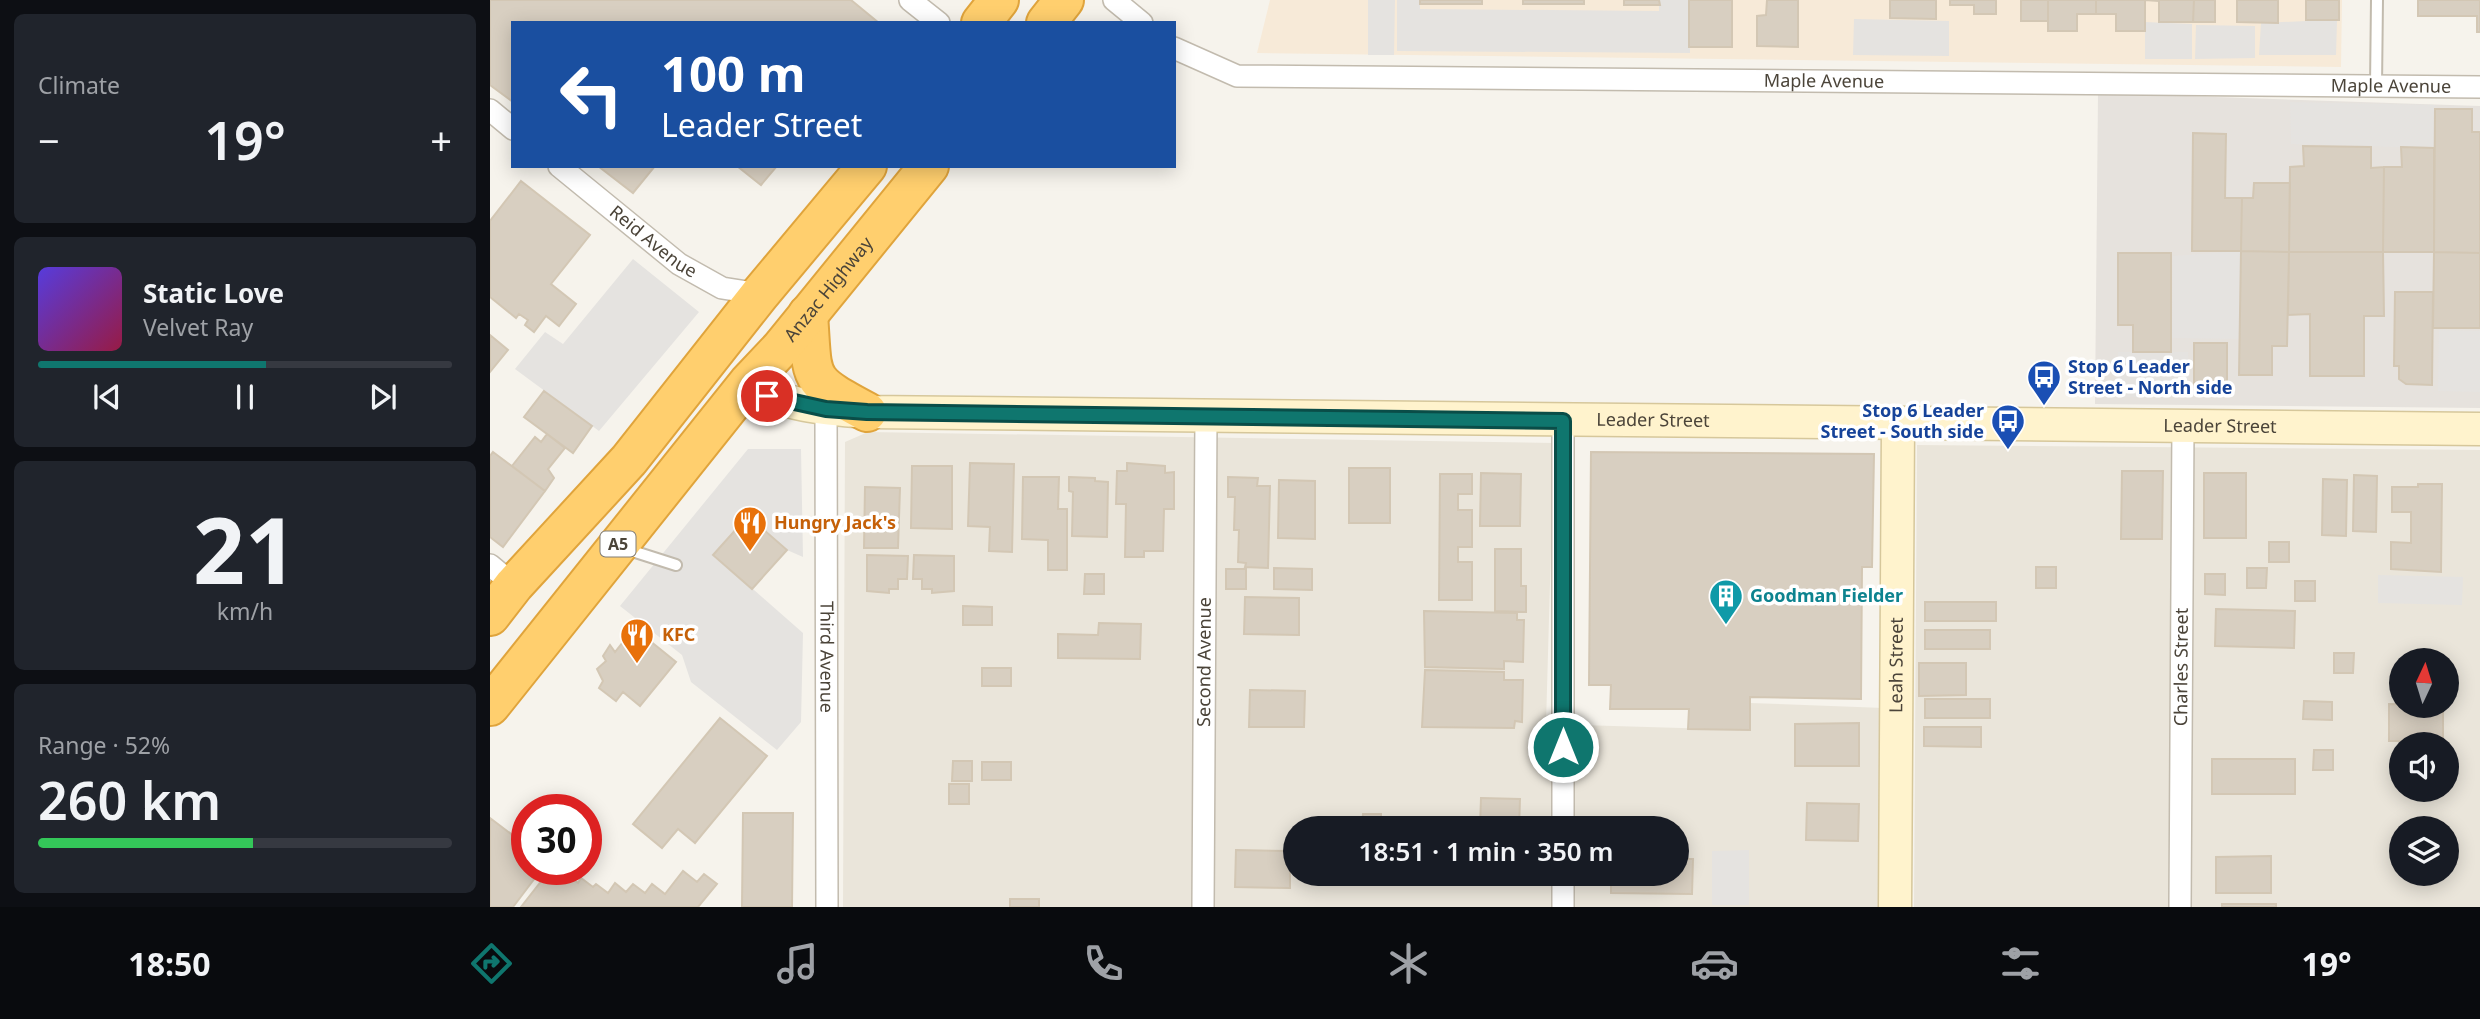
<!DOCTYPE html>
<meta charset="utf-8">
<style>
:root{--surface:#171b24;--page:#20242c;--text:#f1f3f6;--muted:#9ea1a6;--line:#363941;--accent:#0f766e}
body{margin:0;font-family:"Noto Sans",sans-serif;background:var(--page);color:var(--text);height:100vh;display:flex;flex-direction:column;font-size:26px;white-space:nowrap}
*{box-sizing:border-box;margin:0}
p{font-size:23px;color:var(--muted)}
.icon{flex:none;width:38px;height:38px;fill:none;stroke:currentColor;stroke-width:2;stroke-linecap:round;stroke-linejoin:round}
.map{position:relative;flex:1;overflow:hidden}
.panel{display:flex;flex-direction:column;gap:14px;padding:14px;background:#0d0f14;width:490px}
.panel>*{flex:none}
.top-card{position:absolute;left:21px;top:21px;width:665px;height:147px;border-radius:0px;box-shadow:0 4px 18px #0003;background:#1a4fa0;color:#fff;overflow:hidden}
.needle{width:46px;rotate:4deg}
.buttons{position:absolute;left:1899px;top:648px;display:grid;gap:14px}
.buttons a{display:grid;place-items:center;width:70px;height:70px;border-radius:50%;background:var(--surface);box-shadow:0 4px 18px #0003;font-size:35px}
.speed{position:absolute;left:21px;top:794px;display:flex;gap:14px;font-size:35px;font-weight:700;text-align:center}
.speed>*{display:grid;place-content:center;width:91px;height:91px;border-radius:50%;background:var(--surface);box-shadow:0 4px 18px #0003;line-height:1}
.speed .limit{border:10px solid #d22;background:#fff;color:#111}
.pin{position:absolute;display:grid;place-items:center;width:60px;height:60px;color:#fff;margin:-30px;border:4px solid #fff;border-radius:50%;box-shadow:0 2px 7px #0007}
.me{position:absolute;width:77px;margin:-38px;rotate:0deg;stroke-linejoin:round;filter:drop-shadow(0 0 5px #0008)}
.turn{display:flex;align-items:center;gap:24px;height:147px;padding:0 35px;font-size:32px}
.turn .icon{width:91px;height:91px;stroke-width:2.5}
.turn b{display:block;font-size:49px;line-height:60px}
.big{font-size:52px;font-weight:600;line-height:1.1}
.panel .card{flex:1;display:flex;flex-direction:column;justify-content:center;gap:10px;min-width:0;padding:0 24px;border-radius:10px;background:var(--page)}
.panel .dial{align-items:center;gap:0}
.dial b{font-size:91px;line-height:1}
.song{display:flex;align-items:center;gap:21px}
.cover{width:84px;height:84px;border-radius:10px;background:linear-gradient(135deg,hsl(250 70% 55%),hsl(340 70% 35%))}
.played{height:7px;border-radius:4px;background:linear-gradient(90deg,var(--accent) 55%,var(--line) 55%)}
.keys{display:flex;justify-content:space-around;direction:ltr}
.heat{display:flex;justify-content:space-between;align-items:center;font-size:38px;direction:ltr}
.charge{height:10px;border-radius:5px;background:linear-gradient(90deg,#34c759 52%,var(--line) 0)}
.trip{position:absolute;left:793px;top:816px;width:406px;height:70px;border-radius:35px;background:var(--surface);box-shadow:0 4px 18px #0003;font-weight:600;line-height:70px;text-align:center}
.tabs{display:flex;height:112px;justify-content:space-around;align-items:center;background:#090b0e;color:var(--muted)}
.tabs .icon{width:49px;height:49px}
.tabs .selected{color:var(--accent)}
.tabs b{font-size:32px;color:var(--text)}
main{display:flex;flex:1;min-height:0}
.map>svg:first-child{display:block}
</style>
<main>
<section class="panel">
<div class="card"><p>Climate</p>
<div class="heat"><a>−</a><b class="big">19°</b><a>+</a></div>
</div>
<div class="card">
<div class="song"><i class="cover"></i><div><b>Static Love</b><p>Velvet Ray</p></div></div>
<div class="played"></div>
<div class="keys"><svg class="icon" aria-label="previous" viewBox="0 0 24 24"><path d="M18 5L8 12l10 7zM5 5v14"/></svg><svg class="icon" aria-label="pause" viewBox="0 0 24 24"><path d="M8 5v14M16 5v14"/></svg><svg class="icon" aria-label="next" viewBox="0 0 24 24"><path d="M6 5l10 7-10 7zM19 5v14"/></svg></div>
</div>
<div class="card dial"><b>21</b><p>km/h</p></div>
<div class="card"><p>Range · 52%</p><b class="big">260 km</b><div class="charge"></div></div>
</section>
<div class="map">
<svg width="1990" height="907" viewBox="0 0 1990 907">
<rect width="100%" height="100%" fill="#f6f3ec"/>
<path fill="#eae5da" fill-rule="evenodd" d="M 378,432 L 1064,443 L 1056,724 L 1259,730 L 1260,703 L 1394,708 L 1391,907 L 353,907 L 355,442 ZM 805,828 L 1186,828 L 1186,873 L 805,873 Z
M 1427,445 L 1990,450 L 1990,907 L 1424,907 ZM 1911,660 L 1956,660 L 1956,705 L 1911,705 ZM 1911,744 L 1956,744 L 1956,789 L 1911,789 ZM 1911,828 L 1956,828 L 1956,873 L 1911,873 Z"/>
<path fill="#f7ead8" d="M 780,0 L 1852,0 L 1851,67 L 767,53 Z"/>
<path fill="#e6e2dd" d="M 1608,93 L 1990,106 L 1990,408 L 1605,404 Z"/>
<path fill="#e5e3e0" d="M 878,0 L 905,0 L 904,55 L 878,55 Z
M 907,0 L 930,0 L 930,9 L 1169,11 L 1169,0 L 1199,0 L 1200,53 L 907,51 Z
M 1364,19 L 1459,21 L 1459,56 L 1363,55 Z
M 1816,21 L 1847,21 L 1846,55 L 1769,55 L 1771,23 Z
M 1655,22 L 1702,24 L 1702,59 L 1655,59 Z
M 1706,25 L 1765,26 L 1765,58 L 1705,59 Z
M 1800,102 L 1945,105 L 1944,148 L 1801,144 Z
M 1751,251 L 1750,339 L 1682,338 L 1683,256 Z
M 143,259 L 209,312 L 109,431 L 25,369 L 55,332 L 73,344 Z
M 1949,330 L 1990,331 L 1990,392 L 1948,391 Z
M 1628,352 L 1698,352 L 1699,397 L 1628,397 Z
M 258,449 L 311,449 L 313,557 L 297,550 L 258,516 L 224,555 L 313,633 L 311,722 L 287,750 L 201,682 L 192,655 L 130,606 Z
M 1888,575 L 1973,577 L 1972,605 L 1888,603 Z
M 1259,850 L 1259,905 L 1222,905 L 1222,851 Z"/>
<path fill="#d8cfc1" stroke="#d3c7b4" stroke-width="2" d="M 0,0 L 361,0 L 389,23 L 23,23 L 23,102 L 0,85 Z
M 930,0 L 992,0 L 992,4 L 930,4 Z
M 1033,0 L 1094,0 L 1094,4 L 1033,4 Z
M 1134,0 L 1169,0 L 1170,5 L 1134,5 Z
M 1199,0 L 1242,0 L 1242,47 L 1199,47 Z
M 1277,0 L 1308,0 L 1308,47 L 1267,46 L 1267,16 L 1276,15 Z
M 1400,0 L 1446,0 L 1446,19 L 1400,18 Z
M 1460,0 L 1506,0 L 1506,14 L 1484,14 L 1484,5 L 1460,5 Z
M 1531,0 L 1558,0 L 1558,21 L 1531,21 Z
M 1558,0 L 1606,0 L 1606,14 L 1587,14 L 1587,31 L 1558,31 Z
M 1606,0 L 1655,0 L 1655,31 L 1626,31 L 1626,14 L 1606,14 Z
M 1655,0 L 1704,0 L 1703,22 L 1669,22 L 1669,1 Z
M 1704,0 L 1725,0 L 1725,22 L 1703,22 Z
M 1747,0 L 1788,0 L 1788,23 L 1747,22 Z
M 1816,0 L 1849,0 L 1849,20 L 1816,20 Z
M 1928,0 L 1990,0 L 1990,32 L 1987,32 L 1987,16 L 1928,16 Z
M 1945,109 L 1982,109 L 1982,132 L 1990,132 L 1990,253 L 1944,252 Z
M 1703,133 L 1736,134 L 1735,198 L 1752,198 L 1751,251 L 1702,251 Z
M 1813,146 L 1881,147 L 1881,168 L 1894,167 L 1893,252 L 1799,252 L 1800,167 L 1814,166 Z
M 1911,147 L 1944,148 L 1944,252 L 1893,252 L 1894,167 L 1912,167 Z
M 108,166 L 165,166 L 143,193 Z
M 247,166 L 287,166 L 271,185 Z
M 31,181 L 100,235 L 61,284 L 86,304 L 69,326 L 56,316 L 44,332 L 35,325 L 38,320 L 29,314 L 26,318 L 0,297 L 0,221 Z
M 1764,183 L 1800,183 L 1799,252 L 1751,251 L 1752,198 L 1763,198 Z
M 1751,251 L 1799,252 L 1797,346 L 1782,346 L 1782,375 L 1749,375 Z
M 1799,252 L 1893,252 L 1894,316 L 1874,316 L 1874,376 L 1820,376 L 1820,314 L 1798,315 Z
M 1944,252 L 1990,253 L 1990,328 L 1943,328 Z
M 1628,253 L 1681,253 L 1681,352 L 1643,352 L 1643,325 L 1628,325 Z
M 1905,292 L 1943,292 L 1942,385 L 1916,384 L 1909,379 L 1909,366 L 1904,366 Z
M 0,335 L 18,350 L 0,372 Z
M 1704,343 L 1737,343 L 1737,387 L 1704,387 Z
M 54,391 L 102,426 L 83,453 L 34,417 Z
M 57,434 L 75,448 L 58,469 L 64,478 L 55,491 L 22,466 L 45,437 L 51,442 Z
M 3,452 L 55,491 L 13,547 L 0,537 L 0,456 Z
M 1101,452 L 1384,454 L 1382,567 L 1372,567 L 1371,699 L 1260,697 L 1260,730 L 1198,729 L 1199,709 L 1120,709 L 1121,685 L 1099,685 Z
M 480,463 L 524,464 L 522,552 L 499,551 L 500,527 L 478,526 Z
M 637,463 L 675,466 L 675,473 L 684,472 L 684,509 L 674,509 L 673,551 L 654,551 L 654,557 L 635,557 L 636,504 L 626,504 L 627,471 L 637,471 Z
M 422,466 L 462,466 L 462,529 L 421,528 Z
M 859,468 L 900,468 L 900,523 L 859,523 Z
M 1632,471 L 1673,471 L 1672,539 L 1631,539 Z
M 991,473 L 1031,474 L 1030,526 L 990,526 Z
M 1714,473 L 1756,473 L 1756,538 L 1714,538 Z
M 950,474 L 982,474 L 982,494 L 968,494 L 968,510 L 982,510 L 982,547 L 968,547 L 968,562 L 982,562 L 982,600 L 949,600 Z
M 1864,475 L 1887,476 L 1886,532 L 1863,531 Z
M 533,477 L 569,477 L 568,509 L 577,509 L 577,570 L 558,570 L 558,540 L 532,539 Z
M 579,477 L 605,478 L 605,481 L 618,482 L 617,537 L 582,536 L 583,492 L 579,491 Z
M 738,477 L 768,478 L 767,486 L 780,486 L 778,568 L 755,567 L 756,563 L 748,562 L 749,530 L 744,530 L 745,497 L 738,497 Z
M 1833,479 L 1857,480 L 1856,536 L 1832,535 Z
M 789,480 L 825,481 L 825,539 L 788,538 Z
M 1928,484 L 1952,484 L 1951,572 L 1901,569 L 1901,542 L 1921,543 L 1921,512 L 1902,512 L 1902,487 L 1928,487 Z
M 375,487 L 410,488 L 408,548 L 374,548 Z
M 258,516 L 297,550 L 262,589 L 223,555 Z
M 1779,542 L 1799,542 L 1799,562 L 1779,562 Z
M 1005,549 L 1031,549 L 1031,586 L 1036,586 L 1036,612 L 1005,611 Z
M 377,555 L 418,556 L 417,579 L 408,579 L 408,589 L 399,589 L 399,593 L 377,591 Z
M 424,555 L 464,556 L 464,591 L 442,593 L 442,589 L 432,589 L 432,579 L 423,579 Z
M 1546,567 L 1566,567 L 1566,588 L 1546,588 Z
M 784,568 L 822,569 L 822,590 L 784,589 Z
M 1757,568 L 1777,568 L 1776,588 L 1757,588 Z
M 736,569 L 756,569 L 756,589 L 736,589 Z
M 595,574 L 614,574 L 614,594 L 594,594 Z
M 1715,574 L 1735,574 L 1735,595 L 1715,594 Z
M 1805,581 L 1825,581 L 1825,601 L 1805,601 Z
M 755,597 L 809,598 L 809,635 L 754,634 Z
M 1435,602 L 1506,602 L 1506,621 L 1435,621 Z
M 473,606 L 502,607 L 502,625 L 473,625 Z
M 1726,609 L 1805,611 L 1804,648 L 1725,646 Z
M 934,611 L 1027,613 L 1027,620 L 1034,620 L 1033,662 L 1014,661 L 1014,669 L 935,667 Z
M 609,623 L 651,624 L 650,659 L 568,658 L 568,634 L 608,635 Z
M 144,628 L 186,662 L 150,706 L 133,692 L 126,701 L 109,688 L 113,681 L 107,669 L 116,661 L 113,656 L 120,645 L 125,652 Z
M 1435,630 L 1500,630 L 1500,649 L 1435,649 Z
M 1844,653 L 1864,653 L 1863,673 L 1844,673 Z
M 1429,663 L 1476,663 L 1476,695 L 1429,696 Z
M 492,668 L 521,668 L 521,686 L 492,686 Z
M 935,670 L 1014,672 L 1014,680 L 1033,680 L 1032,722 L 1025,721 L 1024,728 L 932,727 Z
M 760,690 L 815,691 L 814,727 L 759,727 Z
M 1435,699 L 1500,699 L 1500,718 L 1435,718 Z
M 1814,701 L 1842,702 L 1842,720 L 1813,719 Z
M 1899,704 L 1953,705 L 1953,741 L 1899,741 Z
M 230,718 L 277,756 L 205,843 L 188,829 L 172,848 L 143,824 Z
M 1369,723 L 1369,766 L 1305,766 L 1305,724 Z
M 1434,727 L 1491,727 L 1491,747 L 1434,746 Z
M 1824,750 L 1843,750 L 1843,770 L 1823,770 Z
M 1722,759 L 1805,759 L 1805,794 L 1722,794 Z
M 463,761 L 482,761 L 482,781 L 462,781 Z
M 492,762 L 521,762 L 521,780 L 492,780 Z
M 459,784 L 479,784 L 479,804 L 459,804 Z
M 991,798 L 1030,799 L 1029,828 L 990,828 Z
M 1317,803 L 1369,804 L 1368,841 L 1316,840 Z
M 253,813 L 303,813 L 302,907 L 252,907 Z
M 873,814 L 891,814 L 891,828 L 872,828 Z
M 0,818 L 37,846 L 37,870 L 51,870 L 23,907 L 0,907 Z
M 746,850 L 800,851 L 800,888 L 745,887 Z
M 1781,856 L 1781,893 L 1726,893 L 1726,857 Z
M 1186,859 L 1203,859 L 1202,894 L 1121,893 L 1121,873 L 1186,873 Z
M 60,870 L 74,877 L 76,874 L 88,883 L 91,878 L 103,887 L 106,884 L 118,893 L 125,883 L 136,892 L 143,884 L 155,893 L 162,884 L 175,894 L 193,871 L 207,882 L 214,874 L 227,884 L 208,907 L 31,907 Z
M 520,899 L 549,899 L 549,907 L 520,907 Z
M 1732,904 L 1786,904 L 1786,907 L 1732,907 Z"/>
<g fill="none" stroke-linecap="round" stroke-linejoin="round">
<g stroke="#c2bbae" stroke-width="14">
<path id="lane" d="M 1886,86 L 1887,0
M 136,549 L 186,565"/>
</g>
<g stroke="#c2bbae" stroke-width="24">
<g id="street">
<path d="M 420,0 L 449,23"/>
<path d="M 624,0 L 652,23"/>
<path id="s1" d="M 684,48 L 747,76 L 1990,87"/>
<path d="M 0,110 L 23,129"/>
<path id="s2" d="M 69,166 L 189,264 L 232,288 L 270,294"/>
<path id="s3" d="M 336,409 L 337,907"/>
<path d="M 1073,421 L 1073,828"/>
<path d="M 0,565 L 24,585"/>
<path d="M 1073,873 L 1073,907"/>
<path id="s4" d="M 713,907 L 716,417"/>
<path id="s5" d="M 1690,907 L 1693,426"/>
</g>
</g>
<g stroke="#d6c79b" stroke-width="35">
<g id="secondary">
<path id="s6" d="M 258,383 C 292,406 336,409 377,412 L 1990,429"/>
<path id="s7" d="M 1405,907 L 1408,425"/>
</g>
</g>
<g stroke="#e0a43c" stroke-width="42">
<g id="highway">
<path d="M 491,23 L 509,0"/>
<path d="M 556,23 L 574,0"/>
<path d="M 318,314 C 323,381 315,379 377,412"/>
<path d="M 0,616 L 24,585 L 139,460 L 270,294 L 377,166"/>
<path id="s8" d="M 0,706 L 258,383 L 291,348 L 439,166"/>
</g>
</g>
<use href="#lane" stroke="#fff" stroke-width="10"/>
<use href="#street" stroke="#fff" stroke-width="21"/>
<use href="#secondary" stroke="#fff3cd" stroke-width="32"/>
<use href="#highway" stroke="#ffcf6e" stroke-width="38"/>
</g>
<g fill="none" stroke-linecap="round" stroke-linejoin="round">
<g stroke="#0a4d48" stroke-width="18">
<path id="route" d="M 277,396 L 336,409 L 377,412 L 1073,421 L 1073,747"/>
</g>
<use href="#route" stroke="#0f766e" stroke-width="12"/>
</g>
<defs>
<g id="bus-pin" transform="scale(1.75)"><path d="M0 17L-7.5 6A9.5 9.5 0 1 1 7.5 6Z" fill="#1a4fb4" stroke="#fff"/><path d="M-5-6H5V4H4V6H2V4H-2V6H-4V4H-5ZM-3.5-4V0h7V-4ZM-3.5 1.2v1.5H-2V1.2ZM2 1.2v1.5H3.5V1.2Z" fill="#fff"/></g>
<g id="restaurant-pin" transform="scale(1.75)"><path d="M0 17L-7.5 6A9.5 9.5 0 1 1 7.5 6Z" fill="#e8710a" stroke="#fff"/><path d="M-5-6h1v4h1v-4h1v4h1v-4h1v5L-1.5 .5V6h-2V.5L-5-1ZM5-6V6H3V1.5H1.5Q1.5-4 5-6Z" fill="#fff"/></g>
<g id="building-pin" transform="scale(1.75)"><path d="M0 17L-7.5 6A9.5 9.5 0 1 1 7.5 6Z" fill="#0f9aa8" stroke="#fff"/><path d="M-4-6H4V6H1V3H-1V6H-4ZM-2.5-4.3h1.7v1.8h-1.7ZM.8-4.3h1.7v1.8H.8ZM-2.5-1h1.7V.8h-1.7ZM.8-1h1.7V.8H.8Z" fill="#fff"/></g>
</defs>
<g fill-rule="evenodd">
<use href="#bus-pin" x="1554" y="377"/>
<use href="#bus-pin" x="1518" y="421"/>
<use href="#restaurant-pin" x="260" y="523"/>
<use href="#building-pin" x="1236" y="596"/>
<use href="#restaurant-pin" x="147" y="635"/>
</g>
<g text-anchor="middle" stroke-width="7" stroke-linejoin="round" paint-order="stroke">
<rect fill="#fff" stroke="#817c74" stroke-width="2" x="110.5" y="531.5" width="35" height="25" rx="5"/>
<g font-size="16" font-weight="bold" fill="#4b4439">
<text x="128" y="550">A5</text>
</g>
<g font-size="18" fill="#4b4439" stroke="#fff">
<text dy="6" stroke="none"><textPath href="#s1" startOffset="656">Maple Avenue</textPath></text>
<text dy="6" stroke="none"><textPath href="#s1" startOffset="1223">Maple Avenue</textPath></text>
<text dy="6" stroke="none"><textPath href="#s2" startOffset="121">Reid Avenue</textPath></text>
<text dy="6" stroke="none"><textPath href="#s8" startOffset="537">Anzac Highway</textPath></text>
<text dy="6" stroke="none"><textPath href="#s6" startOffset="910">Leader Street</textPath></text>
<text dy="6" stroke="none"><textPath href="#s6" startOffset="1477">Leader Street</textPath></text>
<text dy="6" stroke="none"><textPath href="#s3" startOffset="248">Third Avenue</textPath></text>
<text dy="6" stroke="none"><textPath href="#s4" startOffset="245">Second Avenue</textPath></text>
<text dy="6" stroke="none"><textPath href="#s7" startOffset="242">Leah Street</textPath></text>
<text dy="6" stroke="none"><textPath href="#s5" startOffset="240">Charles Street</textPath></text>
</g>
<g font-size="18" font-weight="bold" fill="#164399" stroke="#fff" text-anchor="start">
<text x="1578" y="373">Stop 6 Leader<tspan x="1578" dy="21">Street - North side</tspan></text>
<text x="1494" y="417" text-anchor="end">Stop 6 Leader<tspan x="1494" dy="21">Street - South side</tspan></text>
</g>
<g font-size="18" font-weight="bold" fill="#c56008" stroke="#fff" text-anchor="start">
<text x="284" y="529">Hungry Jack's</text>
<text x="172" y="641">KFC</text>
</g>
<g font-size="18" font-weight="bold" fill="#0d838f" stroke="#fff" text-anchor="start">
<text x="1260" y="602">Goodman Fielder</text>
</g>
</g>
</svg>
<div class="buttons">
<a><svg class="needle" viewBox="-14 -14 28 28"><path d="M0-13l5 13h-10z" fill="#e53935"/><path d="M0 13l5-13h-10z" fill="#9ea1a6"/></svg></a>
<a><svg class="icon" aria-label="sound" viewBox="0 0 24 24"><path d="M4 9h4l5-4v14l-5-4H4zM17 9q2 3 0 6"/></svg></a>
<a><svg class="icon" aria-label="layers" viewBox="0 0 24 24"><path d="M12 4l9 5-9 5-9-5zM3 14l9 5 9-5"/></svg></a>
</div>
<div class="speed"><div class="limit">30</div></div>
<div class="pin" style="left:277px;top:396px;background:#d93025"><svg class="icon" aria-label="arrive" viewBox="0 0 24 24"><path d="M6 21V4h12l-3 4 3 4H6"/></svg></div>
<svg class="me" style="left:1073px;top:747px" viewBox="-20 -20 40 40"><circle r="17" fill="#0f766e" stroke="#fff" stroke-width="3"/><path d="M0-11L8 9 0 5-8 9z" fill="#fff"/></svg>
<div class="trip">18:51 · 1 min · 350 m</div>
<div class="top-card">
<div class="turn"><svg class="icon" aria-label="left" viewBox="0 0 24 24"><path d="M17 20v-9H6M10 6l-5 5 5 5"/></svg><div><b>100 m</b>Leader Street</div></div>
</div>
</div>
</main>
<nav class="tabs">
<b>18:50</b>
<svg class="icon selected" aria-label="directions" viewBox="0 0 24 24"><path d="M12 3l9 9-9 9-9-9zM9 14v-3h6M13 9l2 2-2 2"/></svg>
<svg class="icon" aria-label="music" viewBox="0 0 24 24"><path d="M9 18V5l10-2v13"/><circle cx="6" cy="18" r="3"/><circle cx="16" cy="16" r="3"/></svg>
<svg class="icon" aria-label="phone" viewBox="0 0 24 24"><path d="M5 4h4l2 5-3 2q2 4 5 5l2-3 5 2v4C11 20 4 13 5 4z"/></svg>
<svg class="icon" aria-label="climate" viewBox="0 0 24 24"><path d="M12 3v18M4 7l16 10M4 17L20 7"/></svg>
<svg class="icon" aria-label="car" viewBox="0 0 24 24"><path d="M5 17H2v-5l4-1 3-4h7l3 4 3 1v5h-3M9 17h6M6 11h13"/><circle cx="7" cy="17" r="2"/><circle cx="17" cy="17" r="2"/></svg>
<svg class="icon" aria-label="filters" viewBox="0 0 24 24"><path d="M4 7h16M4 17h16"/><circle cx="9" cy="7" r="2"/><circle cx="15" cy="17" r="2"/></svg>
<b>19°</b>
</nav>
